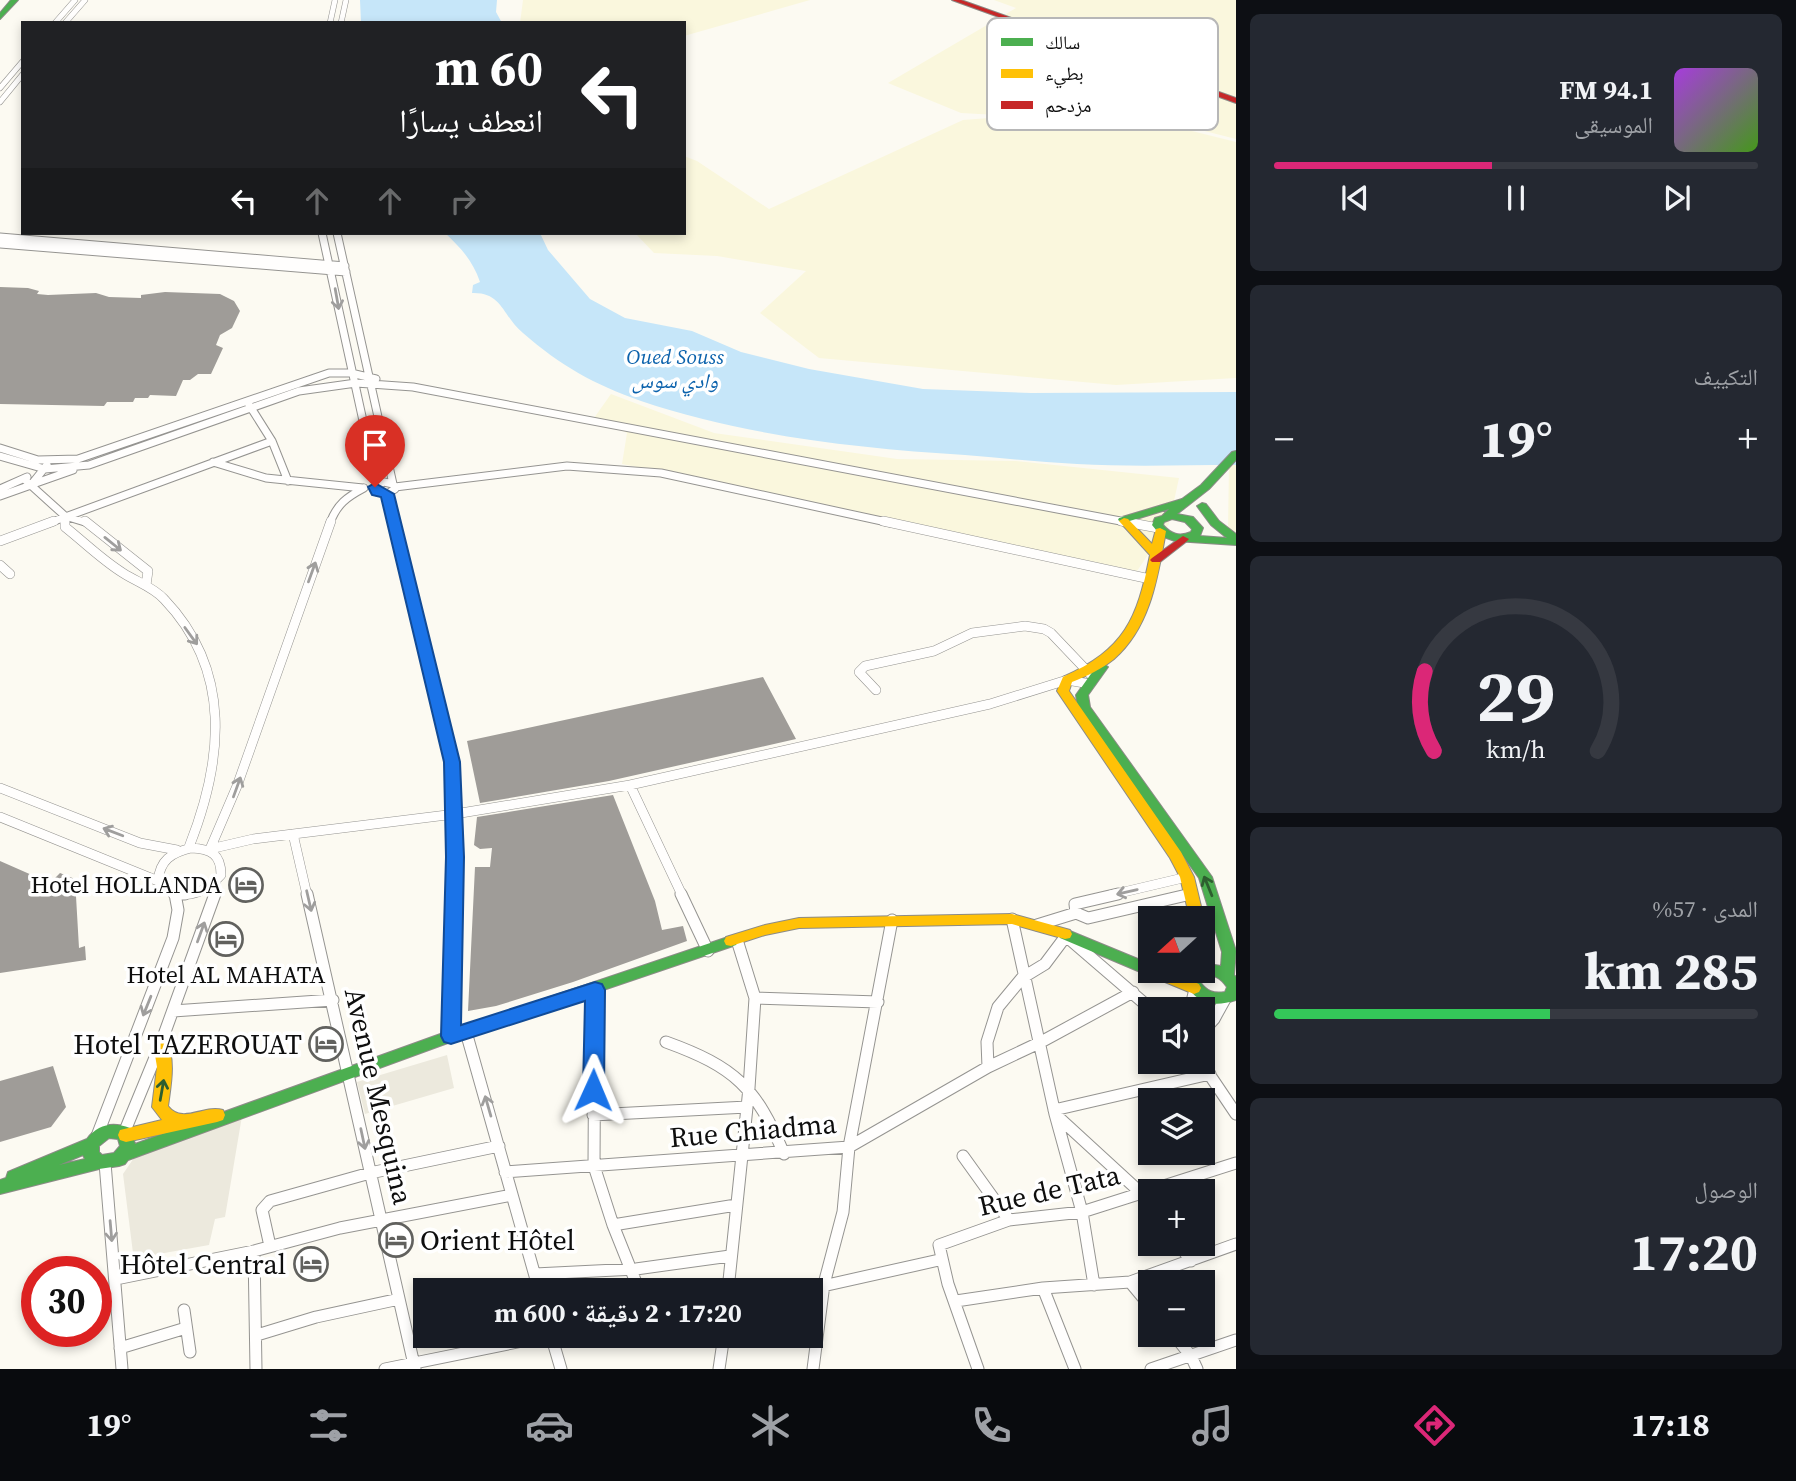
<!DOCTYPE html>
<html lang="ar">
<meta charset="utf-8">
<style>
:root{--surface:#171b24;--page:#242831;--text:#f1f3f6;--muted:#9ea1a6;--line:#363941;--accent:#db2777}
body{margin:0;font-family:"Source Serif 4","Noto Naskh Arabic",serif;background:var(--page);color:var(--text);direction:rtl;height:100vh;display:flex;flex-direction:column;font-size:26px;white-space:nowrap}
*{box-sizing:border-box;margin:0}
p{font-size:23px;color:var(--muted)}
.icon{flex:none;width:38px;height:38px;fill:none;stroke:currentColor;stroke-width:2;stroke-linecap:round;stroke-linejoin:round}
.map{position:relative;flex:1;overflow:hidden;direction:ltr}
.sheet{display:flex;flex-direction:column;gap:14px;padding:14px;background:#0d0f14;width:560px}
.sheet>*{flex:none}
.top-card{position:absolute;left:21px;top:21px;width:665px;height:214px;border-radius:0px;box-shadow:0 4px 10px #0003;direction:rtl;background:#202124;color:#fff;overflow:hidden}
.needle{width:46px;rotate:249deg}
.buttons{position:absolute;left:1138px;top:906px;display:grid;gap:14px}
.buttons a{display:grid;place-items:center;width:77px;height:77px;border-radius:0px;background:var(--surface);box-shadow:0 4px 10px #0003;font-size:35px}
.speed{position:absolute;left:21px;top:1256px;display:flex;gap:14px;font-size:35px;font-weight:700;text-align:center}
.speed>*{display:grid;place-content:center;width:91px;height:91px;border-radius:50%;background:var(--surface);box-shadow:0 4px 10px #0003;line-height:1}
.speed .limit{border:10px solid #d22;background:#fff;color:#111}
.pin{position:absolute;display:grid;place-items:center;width:60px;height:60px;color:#fff;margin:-72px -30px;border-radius:50% 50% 50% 0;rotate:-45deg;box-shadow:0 0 7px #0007}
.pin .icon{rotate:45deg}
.me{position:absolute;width:77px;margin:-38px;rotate:1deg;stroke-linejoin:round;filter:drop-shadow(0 0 5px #0008)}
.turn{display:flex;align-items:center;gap:24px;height:147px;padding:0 28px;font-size:32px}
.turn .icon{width:91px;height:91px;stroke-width:2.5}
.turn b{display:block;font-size:49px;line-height:60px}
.lanes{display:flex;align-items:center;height:66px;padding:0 28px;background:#0003;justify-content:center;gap:35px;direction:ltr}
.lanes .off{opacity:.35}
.big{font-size:52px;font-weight:700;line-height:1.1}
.sheet .tile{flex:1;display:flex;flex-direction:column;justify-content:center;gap:10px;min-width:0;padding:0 24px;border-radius:10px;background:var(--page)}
.sheet .dial{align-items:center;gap:0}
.dial svg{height:182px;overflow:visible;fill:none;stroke:var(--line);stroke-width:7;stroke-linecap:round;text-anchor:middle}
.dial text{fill:var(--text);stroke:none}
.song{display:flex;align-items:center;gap:21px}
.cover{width:84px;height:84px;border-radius:10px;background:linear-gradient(135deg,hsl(280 70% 55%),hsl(100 70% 35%))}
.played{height:7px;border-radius:4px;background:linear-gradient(90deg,var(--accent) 45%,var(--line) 45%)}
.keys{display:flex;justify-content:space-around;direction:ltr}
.heat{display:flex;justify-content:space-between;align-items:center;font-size:38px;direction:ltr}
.charge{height:10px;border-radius:5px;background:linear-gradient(90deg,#34c759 57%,var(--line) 0)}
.trip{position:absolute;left:413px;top:1278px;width:410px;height:70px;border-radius:0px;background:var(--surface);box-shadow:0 4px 10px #0003;font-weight:700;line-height:70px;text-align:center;direction:rtl}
.tabs{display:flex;height:112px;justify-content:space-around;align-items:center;background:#090b0e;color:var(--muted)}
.tabs .icon{width:49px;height:49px}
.tabs .active{color:var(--accent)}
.tabs b{font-size:32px;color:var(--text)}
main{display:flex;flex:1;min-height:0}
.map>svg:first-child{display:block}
</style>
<main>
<section class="sheet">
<div class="tile">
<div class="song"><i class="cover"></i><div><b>94.1 FM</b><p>الموسيقى</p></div></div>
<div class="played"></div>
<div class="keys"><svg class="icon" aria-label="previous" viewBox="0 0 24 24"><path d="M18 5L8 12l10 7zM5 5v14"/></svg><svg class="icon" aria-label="pause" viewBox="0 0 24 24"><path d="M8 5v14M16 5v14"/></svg><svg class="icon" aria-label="next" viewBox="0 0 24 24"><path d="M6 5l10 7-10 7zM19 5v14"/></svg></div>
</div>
<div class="tile"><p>التكييف</p>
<div class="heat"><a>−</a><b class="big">19°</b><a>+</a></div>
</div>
<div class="tile dial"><svg viewBox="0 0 100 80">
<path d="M14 69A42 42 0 1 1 86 69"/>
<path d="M14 69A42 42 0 0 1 10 34" stroke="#db2777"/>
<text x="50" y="56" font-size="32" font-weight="700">29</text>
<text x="50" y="72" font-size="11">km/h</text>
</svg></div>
<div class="tile"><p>المدى · 57%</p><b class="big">285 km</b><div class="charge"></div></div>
<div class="tile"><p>الوصول</p><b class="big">17:20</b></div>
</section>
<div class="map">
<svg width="1236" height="1369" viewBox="0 0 1236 1369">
<rect width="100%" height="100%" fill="#fcfaf2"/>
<path fill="#faf7dd" d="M 523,0 L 810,0 L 684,36 L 684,23 L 520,23 Z
M 994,0 L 1236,0 L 1236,139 L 1130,112 L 1103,119 L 1060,107 L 997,115 L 961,113 L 888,83 L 1016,8 Z
M 1064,112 L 1109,122 L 1132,116 L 1236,142 L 1236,378 L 1116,385 L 819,358 L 760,313 L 806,271 L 717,256 L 654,253 L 635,233 L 684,233 L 684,156 L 697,161 L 769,209 L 963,120 Z
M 611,394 L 714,433 L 897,459 L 1016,461 L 1179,478 L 1169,524 L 1137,571 L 622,464 L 627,433 L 594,418 Z
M 1229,465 L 1236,465 L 1236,532 L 1228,530 Z"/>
<path fill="#ece9dd" d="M 447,1055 L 454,1088 L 365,1114 L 357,1082 Z
M 242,1116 L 225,1217 L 215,1219 L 209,1245 L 142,1257 L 133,1253 L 123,1174 L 140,1149 Z"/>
<path fill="#c6e6f9" d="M 360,0 L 497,0 L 496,12 L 502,23 L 361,23 Z
M 445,233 L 540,233 L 548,250 L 590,299 L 625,318 L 692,331 L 741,352 L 809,369 L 923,389 L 1031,393 L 1236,392 L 1236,465 C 1183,465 1129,467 1077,464 C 1039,462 1002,458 965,455 C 856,448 745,436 641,401 C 593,384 561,366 523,333 C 502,316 503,292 472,293 L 473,285 L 480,282 C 473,261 461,248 445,233 Z"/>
<path fill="#9f9c98" d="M 0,287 L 28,288 L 39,291 L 37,294 L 48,295 L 96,293 L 109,297 L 141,298 L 141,295 L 165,292 L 220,294 L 234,301 L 240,311 L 232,328 L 220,335 L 216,345 L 223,348 L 211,374 L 198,374 L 190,380 L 183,380 L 176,396 L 150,395 L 148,398 L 135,398 L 133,402 L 107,402 L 104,406 L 0,404 Z
M 763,677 L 796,739 L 609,781 L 480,803 L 467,741 Z
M 613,795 L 655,901 L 662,930 L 683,926 L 687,941 L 573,982 L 496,1006 L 468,1011 L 475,867 L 490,867 L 492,848 L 480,849 L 474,845 L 477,817 Z
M 0,861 L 50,883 L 60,873 L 75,879 L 79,948 L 85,946 L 86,960 L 0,973 Z
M 53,1066 L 66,1107 L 51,1127 L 0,1142 L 0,1081 Z"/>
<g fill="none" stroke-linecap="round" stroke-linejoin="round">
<g stroke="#959491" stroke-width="6">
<path id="street-far3" d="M 55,23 L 75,0
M 65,23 L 85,0
M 330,23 L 335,0
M 341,23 L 346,0
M 1078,45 L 1124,27
M 1112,57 L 1082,72 L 1188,109
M 0,88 L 23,61
M 0,102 L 23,74"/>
</g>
<g stroke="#959491" stroke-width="9">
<path id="street-far2" d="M 322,233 L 377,485
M 337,233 L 393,484
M 0,237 L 345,266
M 0,244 L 346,272
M 272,441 L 288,481
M 0,448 L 38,460 L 78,459 L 329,373 L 351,373 L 376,379
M 0,456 L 45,469 L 89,465 L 299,391 L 356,383 L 413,387 L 1131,523
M 213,462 L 266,478 L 363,488
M 24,479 L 65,516 L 88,523
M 384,482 L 393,484 L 395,489 L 387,494 L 377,492 L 375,487 Z
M 36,483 L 73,470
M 395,487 L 567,466 L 661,473 L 891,523
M 0,489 L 27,477
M 387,494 L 394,523
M 0,496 L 31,485 L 47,465
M 65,516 L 65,523
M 49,523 L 272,441 L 248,403
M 330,523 C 337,504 347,497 364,488"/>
</g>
<g stroke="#959491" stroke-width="10">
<path id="street-far1" d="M 65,521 L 65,527 C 84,542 102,560 123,573 C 137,582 153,587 164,599 C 233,671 223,761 189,847
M 85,521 L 148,571 L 146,585
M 394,521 L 452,762 L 454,895
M 883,521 L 1150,579
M 1121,521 L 1158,528
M 0,541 L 54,521
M 0,565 L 10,574
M 876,690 L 859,672 L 865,666 L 934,651 L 972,633 L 1025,626 L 1044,629 L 1051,633 L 1091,675
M 630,785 L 682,895
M 0,788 L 140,843 L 177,850
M 0,817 L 158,881
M 293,834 L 307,895
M 191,848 C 211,849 221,854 221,875 C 202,896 180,903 158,881 C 160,860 171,853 191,848 Z
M 210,849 L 253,839 L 455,814 L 630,785 L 990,704 L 1067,680 L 1090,684
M 210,849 L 237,786 L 331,521
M 214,895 L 216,882
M 1111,895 L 1187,877
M 1185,895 L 1191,894"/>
</g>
<g stroke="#959491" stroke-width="13">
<path id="street" d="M 174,894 L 185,894
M 307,894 L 415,1369
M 681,894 L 708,951
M 1076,913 L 1075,904 L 1118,894
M 1012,919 L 1055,1114 L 1082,1212 L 1094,1285
M 1037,925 L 1076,913 L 1088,918 L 1191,894
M 595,990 L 594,1166 L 613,1225 L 639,1290
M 755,998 L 878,1002
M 1190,1010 L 1195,989
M 173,1011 L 333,1000
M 466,1032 L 539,1290
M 1202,1032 L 1214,1019 L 1225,999
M 451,1036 L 454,894
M 666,1042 C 735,1067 756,1087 784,1154
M 1201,1062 L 1236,1114
M 988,1067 L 987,1042 L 998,1007 L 1022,978 L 1045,964 L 1066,936 L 1152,1010
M 1054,1110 L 1210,1074
M 593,1115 L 747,1107
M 1056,1115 L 1141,1193 L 1150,1205
M 124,1133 L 161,1043 L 215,894
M 97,1136 L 173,938 L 178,910 L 175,894
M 963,1156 L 1009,1220
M 105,1163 L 122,1369
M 505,1172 L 849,1147 L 988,1067 L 1041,1042 L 1133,992
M 613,1225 L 736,1205
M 1179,1244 L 1191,1261
M 270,1246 L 262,1210 L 270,1201 L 370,1173 L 499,1146
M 254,1251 L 256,1369
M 535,1274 L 636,1269 L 730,1256
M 116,1279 L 254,1251 L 340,1228 L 512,1195
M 1130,1282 L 1150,1306
M 1043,1288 L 1075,1369
M 728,1290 L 749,1088 L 755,998 L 737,940
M 805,1290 L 939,1260
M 956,1301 L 1043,1288 L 1130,1282 L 1236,1244
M 184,1310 L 190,1352
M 257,1335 L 316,1317 L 399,1299
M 551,1335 L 561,1369
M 1174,1335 L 1191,1356 L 1197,1369
M 120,1348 L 186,1328
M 385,1369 L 552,1335
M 719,1369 L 724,1335
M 813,1369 L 824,1284 L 843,1212 L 849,1147 L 892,920
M 978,1369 L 948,1284 L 939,1245 L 1009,1220 L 1082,1212 L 1236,1163
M 1151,1369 L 1236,1340"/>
</g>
<g stroke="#8c8b87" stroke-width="2">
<path id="fast" d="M 11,0 L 18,0 L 0,19 L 0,13 Z
M 1236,451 L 1236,460 L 1209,489 L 1177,514 L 1193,517 L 1203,528 L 1200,536 L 1227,538 L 1211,525 L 1197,506 L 1202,503 L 1206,504 L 1219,521 L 1236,534 L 1236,545 L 1175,541 L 1161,536 L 1152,525 L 1155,518 L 1162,516 L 1169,509 L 1123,523 L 1118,520 L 1119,518 L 1182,499 L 1201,485 L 1232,452 ZM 1172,519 L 1185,522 L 1192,529 L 1191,532 C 1179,537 1171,534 1163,525 L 1164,522 Z
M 1102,663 L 1108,667 L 1088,695 L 1090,707 L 1212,877 L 1236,951 L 1234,975 L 1236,977 L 1236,1000 C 1214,1008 1197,1004 1185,983 L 1189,971 L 1202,971 L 1202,963 L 1221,966 L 1222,952 L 1199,878 L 1078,708 L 1076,695 L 1098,664 ZM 1202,975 C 1213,974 1220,977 1227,987 L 1225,992 C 1213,994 1207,991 1200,982 Z
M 1065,929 L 1150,964 L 1150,971 L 1157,971 L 1150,976 L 1145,974 L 1060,938 L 1058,934 L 1060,930 Z
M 731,936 L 736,937 L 738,941 L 736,945 L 456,1040 L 128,1160 L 125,1164 L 119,1166 L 99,1169 L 0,1194 L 0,1180 L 6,1178 L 8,1172 L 87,1139 C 98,1124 113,1122 130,1128 L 135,1144 L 446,1032 ZM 109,1138 L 118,1139 L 120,1146 L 114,1153 L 102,1155 L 99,1152 L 99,1146 ZM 83,1155 L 85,1159 L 59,1165 Z"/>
</g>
<g stroke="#8c8b87" stroke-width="2">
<path id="slow" d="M 1124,518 L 1128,519 L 1152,544 L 1156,529 L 1160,528 L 1166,531 C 1158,575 1151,627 1114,659 C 1102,669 1087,676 1072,682 L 1069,691 L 1181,852 L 1194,877 L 1204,919 L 1202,922 L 1202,919 L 1190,919 L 1180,877 L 1170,858 L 1057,691 L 1063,677 C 1125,649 1137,620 1150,555 L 1119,521 Z
M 1012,914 L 1070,930 L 1072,934 L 1070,938 L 1065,939 L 1012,924 L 799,928 L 765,935 L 731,946 L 726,945 L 724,941 L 726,937 L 765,925 L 799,918 Z
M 1150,966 L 1150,971 L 1168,971 L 1199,984 L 1201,988 L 1199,992 L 1194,994 L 1148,975 L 1146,971 Z
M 161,1037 L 166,1039 C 176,1060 171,1084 168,1106 C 183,1125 204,1104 223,1110 L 225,1115 L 223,1120 L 217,1122 L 126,1142 L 120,1140 L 118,1135 L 120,1130 L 162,1120 L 152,1107 L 157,1067 L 153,1043 L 156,1039 Z"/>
</g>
<g stroke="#8c8b87" stroke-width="2">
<path id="jam" d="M 952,0 L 961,0 L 1236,98 L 1236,103 Z
M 1183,536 L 1189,539 L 1187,541 L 1160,562 L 1152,562 L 1150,560 L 1152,558 Z"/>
</g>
<use href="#street-far3" stroke="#fffefd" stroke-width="5"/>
<use href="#street-far2" stroke="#fffefd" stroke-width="7"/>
<use href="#street-far1" stroke="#fffefd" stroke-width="9"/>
<use href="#street" stroke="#fffefd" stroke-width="11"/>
<use href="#fast" fill="#4caf50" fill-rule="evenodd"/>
<use href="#slow" fill="#ffc107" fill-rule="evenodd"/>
<use href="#jam" fill="#c62828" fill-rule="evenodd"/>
</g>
<defs><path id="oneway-shaft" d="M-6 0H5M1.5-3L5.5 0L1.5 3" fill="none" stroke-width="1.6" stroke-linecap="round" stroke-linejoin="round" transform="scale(1.75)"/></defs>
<g stroke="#9f9e9d">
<use href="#oneway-shaft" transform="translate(337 299) rotate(80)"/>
<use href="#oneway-shaft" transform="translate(113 544) rotate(39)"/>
<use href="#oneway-shaft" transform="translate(312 572) rotate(-70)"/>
<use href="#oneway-shaft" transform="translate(191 636) rotate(54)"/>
<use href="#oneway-shaft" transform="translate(237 787) rotate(-70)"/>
<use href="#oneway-shaft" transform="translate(113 832) rotate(-159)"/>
<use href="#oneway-shaft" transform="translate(1127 892) rotate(167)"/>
<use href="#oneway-shaft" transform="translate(309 901) rotate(77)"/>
<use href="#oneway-shaft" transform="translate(201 932) rotate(-70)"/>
<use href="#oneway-shaft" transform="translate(147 1006) rotate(112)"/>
<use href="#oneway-shaft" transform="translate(488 1106) rotate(-106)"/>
<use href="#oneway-shaft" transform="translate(363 1139) rotate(78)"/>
<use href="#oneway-shaft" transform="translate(111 1231) rotate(85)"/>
</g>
<g stroke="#2d5e2f">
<use href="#oneway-shaft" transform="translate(1208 886) rotate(-112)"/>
<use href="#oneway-shaft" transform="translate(162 1090) rotate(-80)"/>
</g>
<path fill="#1a73e8" stroke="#114b97" stroke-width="2" d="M 375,483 L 394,494 L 460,762 L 464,857 L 461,1025 L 595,982 L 602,984 L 605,990 L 604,1090 L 601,1096 L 593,1098 L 586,1096 L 583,1090 L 585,1001 L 451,1044 L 444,1042 L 441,1036 L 446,857 L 444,762 L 381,497 L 372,495 L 368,487 Z"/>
<defs>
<g id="hotel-ring" transform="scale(1.75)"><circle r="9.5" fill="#fff" stroke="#61615e" stroke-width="1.5"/><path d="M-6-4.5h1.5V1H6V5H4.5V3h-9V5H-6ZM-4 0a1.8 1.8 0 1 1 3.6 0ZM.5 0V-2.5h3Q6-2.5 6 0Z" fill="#61615e"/></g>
</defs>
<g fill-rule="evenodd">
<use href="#hotel-ring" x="246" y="885"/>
<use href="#hotel-ring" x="226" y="939"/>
<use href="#hotel-ring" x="326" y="1044"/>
<use href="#hotel-ring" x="396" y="1240"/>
<use href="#hotel-ring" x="311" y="1264"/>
</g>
<g text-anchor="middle" stroke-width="7" stroke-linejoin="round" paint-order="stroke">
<g font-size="21" font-style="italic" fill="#0b62ac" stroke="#fff">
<text x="675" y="364">Oued Souss<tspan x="675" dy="24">وادي سوس</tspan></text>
</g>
<g font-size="24" fill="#0e0e0e" stroke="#fff" text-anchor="end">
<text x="222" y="893">Hotel HOLLANDA</text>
<text x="226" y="983" text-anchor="middle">Hotel AL MAHATA</text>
</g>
<g font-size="28" fill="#0e0e0e" stroke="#fff" text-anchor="end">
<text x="302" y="1054">Hotel TAZEROUAT</text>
<text x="420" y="1250" text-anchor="start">Orient Hôtel</text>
<text x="286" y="1274">Hôtel Central</text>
</g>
<g font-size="28" fill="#0e0e0e" stroke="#fff">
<text transform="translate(379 1096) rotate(77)" y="10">Avenue Mesquina</text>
<text transform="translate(753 1130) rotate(-5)" y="10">Rue Chiadma</text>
<text transform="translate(1049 1190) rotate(-13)" y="10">Rue de Tata</text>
</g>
</g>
<rect x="987" y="18" width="231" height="112" rx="10" fill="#fff" stroke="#b7b7b7" stroke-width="2"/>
<rect x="1001" y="38" width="32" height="8" fill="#4caf50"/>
<rect x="1001" y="69" width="32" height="9" fill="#ffc107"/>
<rect x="1001" y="101" width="32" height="8" fill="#c62828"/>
<g font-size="19" fill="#0e0e0e">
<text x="1045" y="49">سالك</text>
<text x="1045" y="80">بطيء</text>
<text x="1045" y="112">مزدحم</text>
</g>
</svg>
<div class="buttons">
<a><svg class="needle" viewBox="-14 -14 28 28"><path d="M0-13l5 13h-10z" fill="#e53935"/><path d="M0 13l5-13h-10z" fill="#9ea1a6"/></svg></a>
<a><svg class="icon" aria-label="sound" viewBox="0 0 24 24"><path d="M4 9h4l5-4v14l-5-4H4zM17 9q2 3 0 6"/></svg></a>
<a><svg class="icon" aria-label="layers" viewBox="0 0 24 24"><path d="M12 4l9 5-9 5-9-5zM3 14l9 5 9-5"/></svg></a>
<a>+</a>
<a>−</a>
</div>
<div class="speed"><div class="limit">30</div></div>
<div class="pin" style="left:375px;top:487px;background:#d93025"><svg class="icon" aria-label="arrive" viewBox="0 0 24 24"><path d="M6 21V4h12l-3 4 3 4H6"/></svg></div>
<svg class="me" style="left:593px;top:1090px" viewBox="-20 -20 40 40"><path d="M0-17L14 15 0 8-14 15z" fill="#1a73e8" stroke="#fff" stroke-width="4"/></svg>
<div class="trip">17:20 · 2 دقيقة · 600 m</div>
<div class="top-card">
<div class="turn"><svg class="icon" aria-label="left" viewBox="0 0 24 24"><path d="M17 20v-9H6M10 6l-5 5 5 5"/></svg><div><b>60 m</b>انعطف يسارًا</div></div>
<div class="lanes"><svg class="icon" aria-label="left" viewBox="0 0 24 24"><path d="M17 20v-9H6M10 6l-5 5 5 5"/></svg><svg class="icon off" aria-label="ahead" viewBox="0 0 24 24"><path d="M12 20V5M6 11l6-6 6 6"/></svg><svg class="icon off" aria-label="ahead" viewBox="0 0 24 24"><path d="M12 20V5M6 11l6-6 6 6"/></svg><svg class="icon off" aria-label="right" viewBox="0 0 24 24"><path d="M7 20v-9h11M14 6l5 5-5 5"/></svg></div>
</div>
</div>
</main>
<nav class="tabs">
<b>17:18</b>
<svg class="icon active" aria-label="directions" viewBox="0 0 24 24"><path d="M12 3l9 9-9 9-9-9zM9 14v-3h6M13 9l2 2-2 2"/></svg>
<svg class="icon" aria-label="music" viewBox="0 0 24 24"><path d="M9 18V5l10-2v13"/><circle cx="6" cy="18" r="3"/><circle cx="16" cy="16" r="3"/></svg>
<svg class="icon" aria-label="phone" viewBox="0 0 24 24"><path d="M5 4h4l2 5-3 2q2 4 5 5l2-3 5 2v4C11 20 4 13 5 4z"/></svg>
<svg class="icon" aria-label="climate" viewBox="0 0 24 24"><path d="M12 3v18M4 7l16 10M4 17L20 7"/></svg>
<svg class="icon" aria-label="car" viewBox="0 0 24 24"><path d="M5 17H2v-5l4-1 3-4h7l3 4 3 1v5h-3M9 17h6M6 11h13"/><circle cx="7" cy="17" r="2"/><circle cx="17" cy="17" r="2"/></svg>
<svg class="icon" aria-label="filters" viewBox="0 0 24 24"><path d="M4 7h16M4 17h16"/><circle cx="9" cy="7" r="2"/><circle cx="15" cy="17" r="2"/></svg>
<b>19°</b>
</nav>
